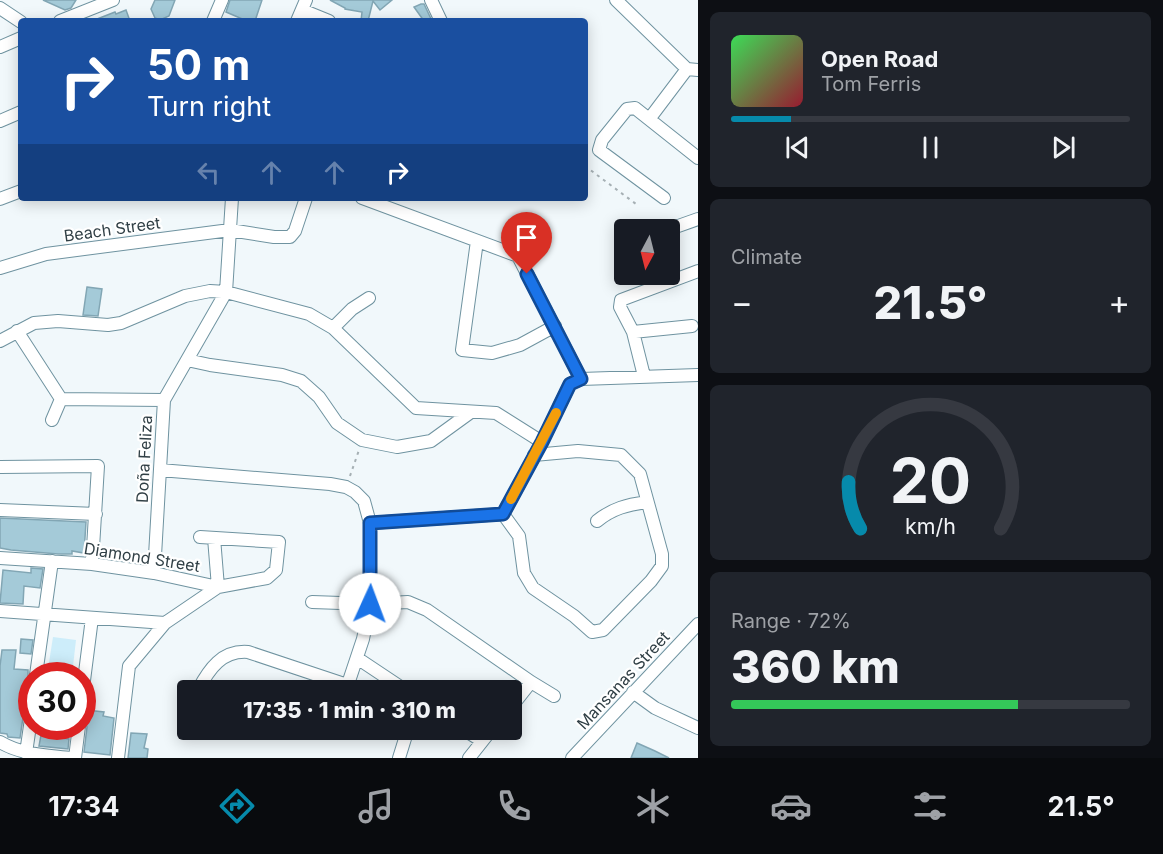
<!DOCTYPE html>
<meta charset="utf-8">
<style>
:root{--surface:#171b24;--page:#20242c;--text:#f1f3f6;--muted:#9ea1a6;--line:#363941;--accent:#068aab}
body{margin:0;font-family:Inter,sans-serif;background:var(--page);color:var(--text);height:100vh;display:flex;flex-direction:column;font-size:22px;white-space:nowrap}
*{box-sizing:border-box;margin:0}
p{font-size:20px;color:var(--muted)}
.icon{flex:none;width:33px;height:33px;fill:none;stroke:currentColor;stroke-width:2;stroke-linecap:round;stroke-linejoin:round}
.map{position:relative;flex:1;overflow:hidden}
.details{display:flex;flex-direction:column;gap:12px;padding:12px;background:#0d0f14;width:465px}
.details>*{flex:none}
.hud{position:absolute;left:18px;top:18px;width:570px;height:183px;border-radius:6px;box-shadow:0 3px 15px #0003;background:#1a4fa0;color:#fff;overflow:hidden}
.needle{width:39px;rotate:187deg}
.buttons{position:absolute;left:614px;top:219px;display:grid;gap:12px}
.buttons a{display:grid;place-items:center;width:66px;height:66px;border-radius:6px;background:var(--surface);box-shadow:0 3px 15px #0003;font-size:30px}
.speed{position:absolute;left:18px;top:662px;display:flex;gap:12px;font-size:30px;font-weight:700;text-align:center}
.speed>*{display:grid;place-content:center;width:78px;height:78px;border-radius:50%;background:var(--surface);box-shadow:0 3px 15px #0003;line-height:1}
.speed .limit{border:9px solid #d22;background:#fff;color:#111}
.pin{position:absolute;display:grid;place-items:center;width:51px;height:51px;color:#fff;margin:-62px -26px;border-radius:50% 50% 50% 0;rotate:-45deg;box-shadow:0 0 6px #0007}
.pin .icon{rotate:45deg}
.me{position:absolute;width:66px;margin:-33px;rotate:2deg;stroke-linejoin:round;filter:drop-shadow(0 0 4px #0008)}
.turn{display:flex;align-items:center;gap:21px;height:126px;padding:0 30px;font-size:27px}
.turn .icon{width:78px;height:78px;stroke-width:2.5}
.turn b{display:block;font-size:42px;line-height:51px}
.lanes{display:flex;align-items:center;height:57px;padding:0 30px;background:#0003;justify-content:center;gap:30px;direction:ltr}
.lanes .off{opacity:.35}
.big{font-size:45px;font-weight:800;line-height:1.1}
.details .card{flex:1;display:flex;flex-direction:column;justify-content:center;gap:9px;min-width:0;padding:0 21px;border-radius:9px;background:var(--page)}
.details .dial{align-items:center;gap:0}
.dial svg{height:156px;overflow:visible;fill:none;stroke:var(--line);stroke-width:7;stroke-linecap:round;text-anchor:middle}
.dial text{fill:var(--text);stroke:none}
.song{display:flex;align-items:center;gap:18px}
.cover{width:72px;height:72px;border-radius:9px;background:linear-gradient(135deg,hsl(130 70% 55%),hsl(350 70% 35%))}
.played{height:6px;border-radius:3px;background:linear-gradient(90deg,var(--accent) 15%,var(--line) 15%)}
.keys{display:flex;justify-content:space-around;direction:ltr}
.heat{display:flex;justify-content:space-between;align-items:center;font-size:33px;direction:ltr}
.charge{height:9px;border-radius:4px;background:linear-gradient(90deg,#34c759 72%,var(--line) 0)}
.trip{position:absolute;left:177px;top:680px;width:345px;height:60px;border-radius:6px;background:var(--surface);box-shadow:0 3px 15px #0003;font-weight:800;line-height:60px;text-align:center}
.tab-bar{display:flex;height:96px;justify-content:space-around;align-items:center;background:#090b0e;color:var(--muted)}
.tab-bar .icon{width:42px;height:42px}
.tab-bar .current{color:var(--accent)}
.tab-bar b{font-size:27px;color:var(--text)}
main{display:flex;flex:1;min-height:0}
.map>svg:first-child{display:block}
</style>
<main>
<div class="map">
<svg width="698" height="758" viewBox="0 0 698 758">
<rect width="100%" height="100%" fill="#f1f8fb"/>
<path fill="#cdedfa" d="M 53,637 L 76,640 L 72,675 L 47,675 Z"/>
<path fill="#a4cad8" stroke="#82a6b4" stroke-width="1.5" d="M 43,0 L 76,0 L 71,8 L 65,10 Z
M 155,0 L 175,0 L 169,16 L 160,20 L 155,18 L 151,9 Z
M 230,0 L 262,0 L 255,21 L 247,21 L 226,12 Z
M 330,0 L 392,0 L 380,10 L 373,1 L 368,21 L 361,21 L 362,12 L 345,9 L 345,8 Z
M 421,4 L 424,4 L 432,21 L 424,21 L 414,7 Z
M 126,10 L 130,21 L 92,21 L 115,12 L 116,14 Z
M 87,287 L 102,289 L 98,316 L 83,315 Z
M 0,518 L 86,522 L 84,553 L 72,551 L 72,554 L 58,554 L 11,550 L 0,548 Z
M 31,568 L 43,569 L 40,588 L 24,586 L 23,604 L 0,603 L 3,570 L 31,573 Z
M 21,639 L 33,640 L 31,654 L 20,653 Z
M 2,650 L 16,650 L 14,669 L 28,670 L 28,683 L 20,738 L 8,737 L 7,734 L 0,733 L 0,666 Z
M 86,710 L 104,712 L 103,716 L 114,718 L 110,755 L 84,752 L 87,727 L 85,721 Z
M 131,733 L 147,734 L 144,748 L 148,749 L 147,758 L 128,758 Z
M 41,735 L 69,739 L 68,749 L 39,746 Z
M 637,743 L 655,751 L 669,758 L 631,758 Z"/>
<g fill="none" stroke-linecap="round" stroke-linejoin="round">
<g stroke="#6f93a0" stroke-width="14">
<path id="minor" d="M 431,0 L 441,21
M 616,0 L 687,69 L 698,70
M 0,8 L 21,22
M 302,10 L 329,21
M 60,21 L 113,0
M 213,21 L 222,0
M 297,21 L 306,0
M 0,47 L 21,38
M 650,118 L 687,69
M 0,121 L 21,112
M 362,198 L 518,256 L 581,379
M 664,198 L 599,150 L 602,140 L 627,109 L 635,108 L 698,158
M 0,199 L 21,191
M 667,230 L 698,219
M 477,241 L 462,350 L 492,353 L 520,345 L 555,326
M 0,268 L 46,254 L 230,230 L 274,237 L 290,237 L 295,231 L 306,198
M 333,328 L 352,309 L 369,298
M 17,331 L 61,399
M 633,332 L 692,326
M 0,341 L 34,323 L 58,321 L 108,325 L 121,323 L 185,296 L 210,291 L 226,292 L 309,314 L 333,328 L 416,408 L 496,413 L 542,442
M 187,360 L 210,365 L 282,375 L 301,381 L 319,397 L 337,423 L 362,440 L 397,447 L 431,441 L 471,412
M 644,376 L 633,332 L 620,307 L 621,300 L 698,271
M 61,399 L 164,400
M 52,420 L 61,399
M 0,467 L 98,466 L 92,564
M 160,470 L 330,484 L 346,487 L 355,492 L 364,501 L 370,523 L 370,604 L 363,639 L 346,690
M 0,510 L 96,514
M 503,514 L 519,536 L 524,573 L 533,588 L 574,616 L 592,632 L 603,630 L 651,581 L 662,566 L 662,554 L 640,474 L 621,455 L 578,451 L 534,455
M 503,514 L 542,442 L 570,384 L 581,379 L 698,375
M 597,521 C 613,508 627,505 647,502
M 370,523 L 503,514
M 0,558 L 92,564 L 154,573 L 218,587 L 267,578 L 276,570 L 279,542 L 200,537
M 154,573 L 164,400 L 226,292 L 232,198
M 312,602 L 370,604 L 408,602 L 427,610 L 531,682 L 554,696
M 0,611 L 165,623
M 357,658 L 405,690
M 36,675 L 52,561
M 198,690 C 209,669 222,650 248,652 L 347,685
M 633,692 L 655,708 L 698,728
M 82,696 L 92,618
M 512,706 L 531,682
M 463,729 L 482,741
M 0,742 C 22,755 45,755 71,758
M 26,753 L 32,712
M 75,758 L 79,726
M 118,758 L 129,666 L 165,623 L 218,587 L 214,538
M 399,758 L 408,729
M 469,758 L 492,729
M 572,758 L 698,624"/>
</g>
<path stroke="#a6b0b4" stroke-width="2" stroke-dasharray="3 4.5" stroke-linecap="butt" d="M 585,166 L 636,204
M 350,476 L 359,450"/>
<use href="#minor" stroke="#fff" stroke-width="12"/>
</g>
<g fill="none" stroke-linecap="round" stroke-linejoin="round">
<g stroke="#114b97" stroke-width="15">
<path id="route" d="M 370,604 L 370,523 L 503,514 L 542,442 L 570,384 L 581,379 L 527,274"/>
</g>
<use href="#route" stroke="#1a73e8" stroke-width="10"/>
<path stroke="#f59e0b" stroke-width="10" d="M 511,499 L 556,413"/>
</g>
<g text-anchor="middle" stroke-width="4.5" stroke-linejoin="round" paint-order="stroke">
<g font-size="16" fill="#303f45" stroke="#fff">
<text transform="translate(112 229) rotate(-8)" y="6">Beach Street</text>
<text transform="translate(144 459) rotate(-87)" y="6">Doña Feliza</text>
<text transform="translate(142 557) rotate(9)" y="6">Diamond Street</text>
<text transform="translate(623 680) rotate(-47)" y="6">Mansanas Street</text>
</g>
</g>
</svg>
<div class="buttons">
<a><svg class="needle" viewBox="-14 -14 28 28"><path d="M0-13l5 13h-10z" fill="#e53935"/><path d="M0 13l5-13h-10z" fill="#9ea1a6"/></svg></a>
</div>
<div class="speed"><div class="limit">30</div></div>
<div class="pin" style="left:527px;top:274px;background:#d93025"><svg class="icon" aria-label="arrive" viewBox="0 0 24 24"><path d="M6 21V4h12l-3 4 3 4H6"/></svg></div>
<svg class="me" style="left:370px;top:604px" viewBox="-20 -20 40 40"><circle r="19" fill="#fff"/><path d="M0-13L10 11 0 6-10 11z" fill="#1a73e8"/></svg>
<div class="trip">17:35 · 1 min · 310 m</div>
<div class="hud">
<div class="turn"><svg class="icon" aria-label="right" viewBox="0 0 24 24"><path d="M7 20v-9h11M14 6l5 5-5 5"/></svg><div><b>50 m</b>Turn right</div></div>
<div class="lanes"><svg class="icon off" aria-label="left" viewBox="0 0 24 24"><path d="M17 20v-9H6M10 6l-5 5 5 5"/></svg><svg class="icon off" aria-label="ahead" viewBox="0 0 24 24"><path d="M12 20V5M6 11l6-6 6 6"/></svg><svg class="icon off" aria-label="ahead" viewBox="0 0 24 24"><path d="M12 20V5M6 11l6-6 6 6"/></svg><svg class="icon" aria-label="right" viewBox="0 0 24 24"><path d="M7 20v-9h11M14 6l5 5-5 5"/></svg></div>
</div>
</div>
<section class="details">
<div class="card">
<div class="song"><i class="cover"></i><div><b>Open Road</b><p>Tom Ferris</p></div></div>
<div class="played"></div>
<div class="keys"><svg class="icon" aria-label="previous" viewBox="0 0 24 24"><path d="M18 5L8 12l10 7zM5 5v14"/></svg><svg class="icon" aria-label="pause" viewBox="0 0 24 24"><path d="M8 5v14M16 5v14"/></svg><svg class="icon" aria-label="next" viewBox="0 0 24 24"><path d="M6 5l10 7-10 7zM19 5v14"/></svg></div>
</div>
<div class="card"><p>Climate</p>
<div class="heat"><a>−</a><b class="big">21.5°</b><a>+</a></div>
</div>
<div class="card dial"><svg viewBox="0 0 100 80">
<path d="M14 69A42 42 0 1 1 86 69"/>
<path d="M14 69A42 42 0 0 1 8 45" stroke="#068aab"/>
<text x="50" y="56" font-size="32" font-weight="700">20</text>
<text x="50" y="72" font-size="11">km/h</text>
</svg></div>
<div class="card"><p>Range · 72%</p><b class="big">360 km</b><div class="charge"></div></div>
</section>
</main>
<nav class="tab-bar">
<b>17:34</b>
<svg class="icon current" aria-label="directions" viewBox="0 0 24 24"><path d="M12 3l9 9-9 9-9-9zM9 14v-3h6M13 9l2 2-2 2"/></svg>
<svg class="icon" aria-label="music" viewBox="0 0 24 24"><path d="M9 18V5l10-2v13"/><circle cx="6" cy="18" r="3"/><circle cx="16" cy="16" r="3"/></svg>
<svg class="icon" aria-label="phone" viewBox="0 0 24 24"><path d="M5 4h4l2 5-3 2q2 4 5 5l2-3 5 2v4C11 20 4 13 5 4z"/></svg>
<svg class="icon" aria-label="climate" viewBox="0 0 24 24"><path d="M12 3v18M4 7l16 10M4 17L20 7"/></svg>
<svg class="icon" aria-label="car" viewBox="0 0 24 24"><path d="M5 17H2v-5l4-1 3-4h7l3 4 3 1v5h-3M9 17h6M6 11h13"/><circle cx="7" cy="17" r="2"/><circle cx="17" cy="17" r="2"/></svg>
<svg class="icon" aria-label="filters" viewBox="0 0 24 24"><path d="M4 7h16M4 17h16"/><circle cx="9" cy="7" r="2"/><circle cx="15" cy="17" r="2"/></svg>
<b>21.5°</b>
</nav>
